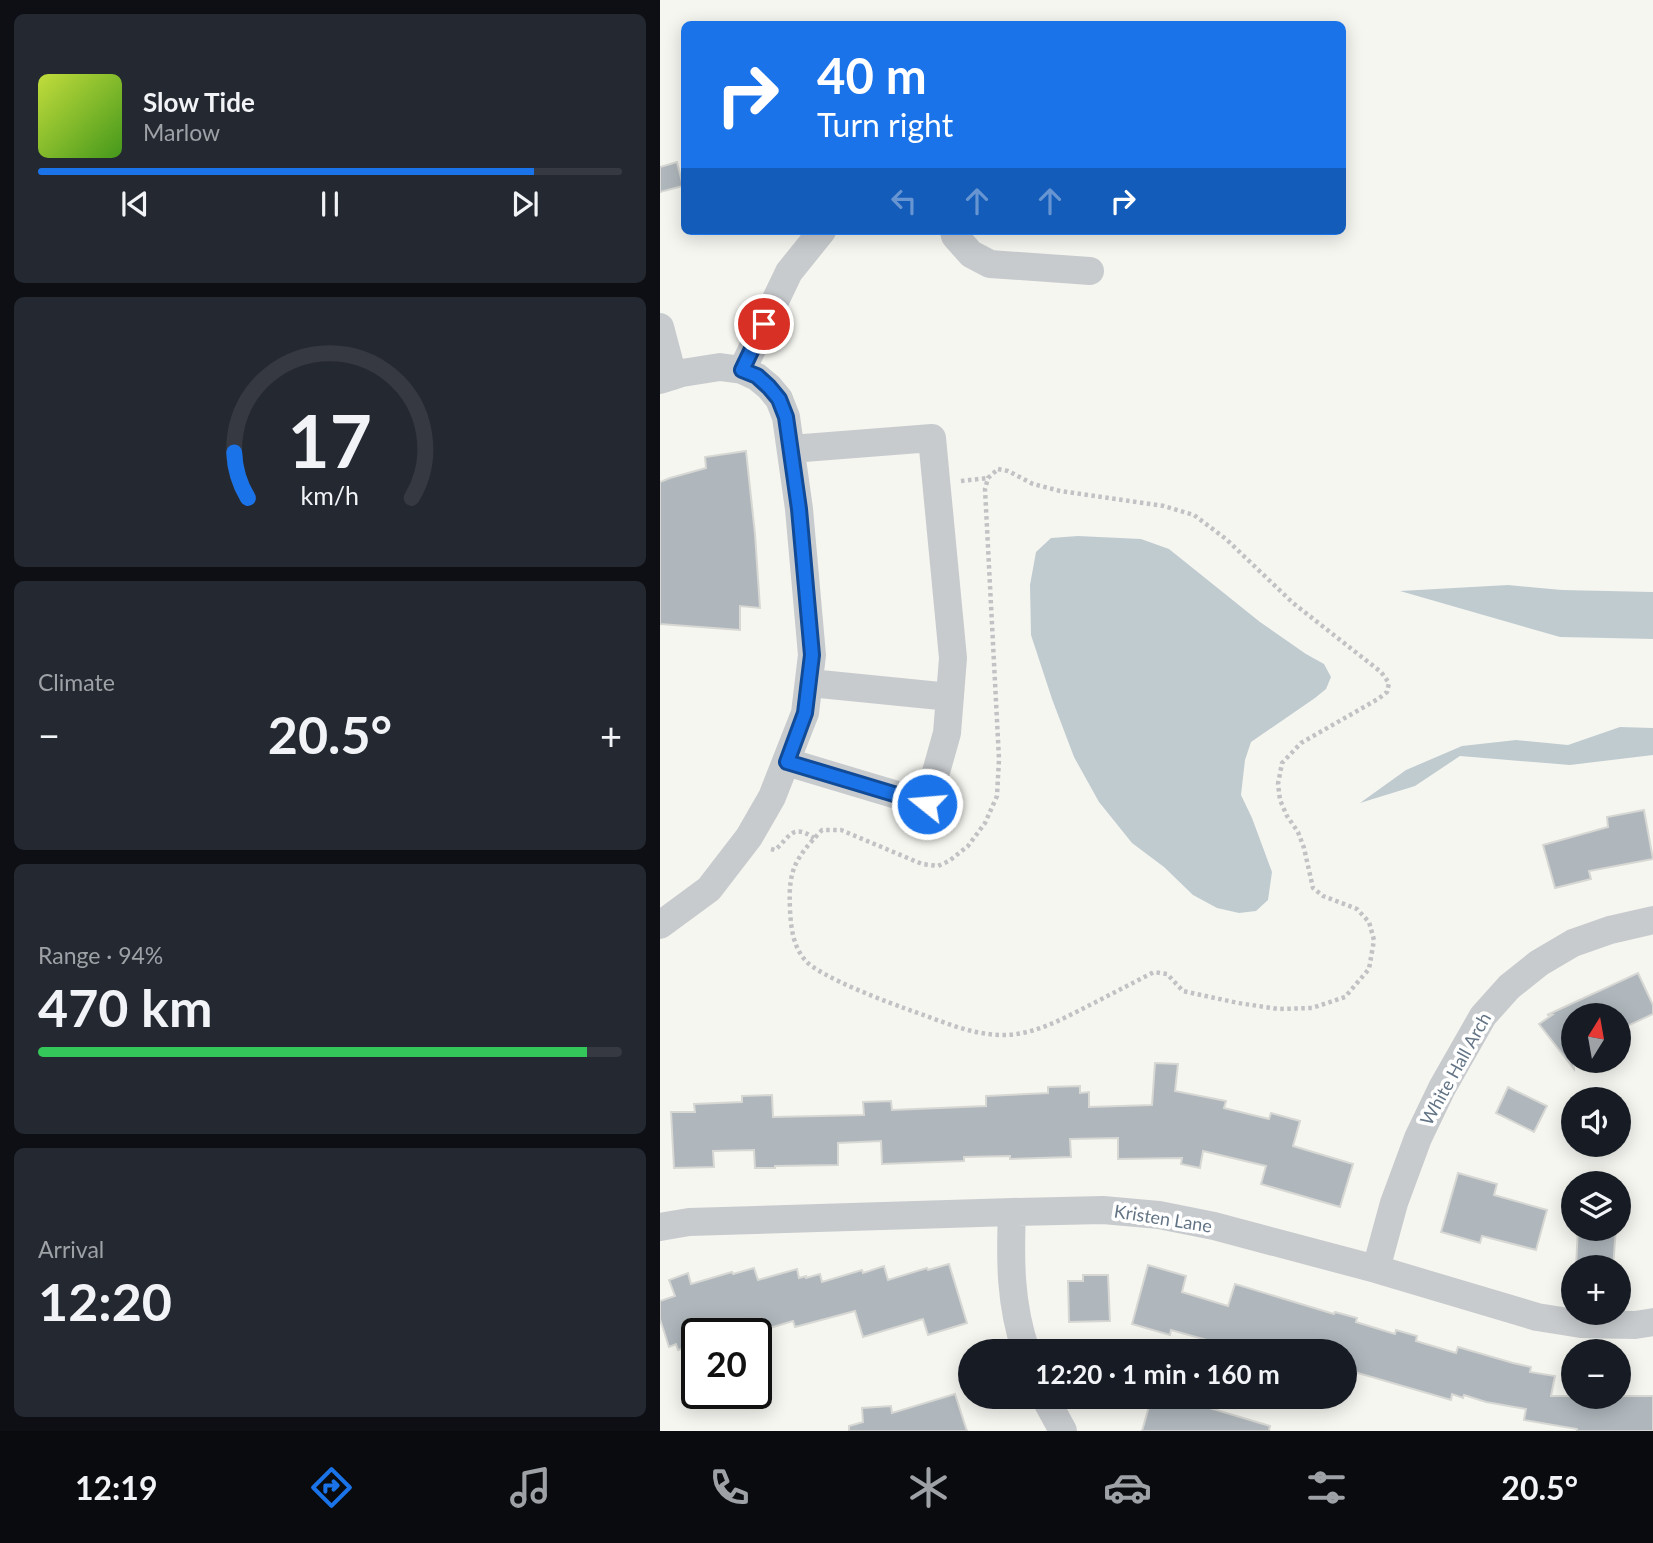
<!DOCTYPE html>
<meta charset="utf-8">
<style>
:root{--surface:#171b24;--page:#242831;--text:#f1f3f6;--muted:#9ea1a6;--line:#363941;--accent:#1a73e8}
body{margin:0;font-family:Lato,sans-serif;background:var(--page);color:var(--text);height:100vh;display:flex;flex-direction:column;font-size:26px;white-space:nowrap}
*{box-sizing:border-box;margin:0}
p{font-size:23px;color:var(--muted)}
.icon{flex:none;width:38px;height:38px;fill:none;stroke:currentColor;stroke-width:2;stroke-linecap:round;stroke-linejoin:round}
.map{position:relative;flex:1;overflow:hidden}
.details{display:flex;flex-direction:column;gap:14px;padding:14px;background:#0d0f14;width:660px}
.details>*{flex:none}
.guide{position:absolute;left:21px;top:21px;width:665px;height:214px;border-radius:10px;box-shadow:0 4px 18px #0003;background:#1a73e8;color:#fff;overflow:hidden}
.needle{width:46px;rotate:11deg}
.buttons{position:absolute;left:901px;top:1003px;display:grid;gap:14px}
.buttons a{display:grid;place-items:center;width:70px;height:70px;border-radius:50%;background:var(--surface);box-shadow:0 4px 18px #0003;font-size:35px}
.speed{position:absolute;left:21px;top:1318px;display:flex;gap:14px;font-size:35px;font-weight:700;text-align:center}
.speed>*{display:grid;place-content:center;width:91px;height:91px;border-radius:50%;background:var(--surface);box-shadow:0 4px 18px #0003;line-height:1}
.speed .limit{border:4px solid #111;border-radius:10px;background:#fff;color:#111}
.pin{position:absolute;display:grid;place-items:center;width:60px;height:60px;color:#fff;margin:-30px;border:4px solid #fff;border-radius:50%;box-shadow:0 2px 7px #0007}
.me{position:absolute;width:77px;margin:-38px;rotate:287deg;stroke-linejoin:round;filter:drop-shadow(0 0 5px #0008)}
.turn{display:flex;align-items:center;gap:24px;height:147px;padding:0 21px;font-size:32px}
.turn .icon{width:91px;height:91px;stroke-width:2.5}
.turn b{display:block;font-size:49px;line-height:60px}
.lanes{display:flex;align-items:center;height:66px;padding:0 21px;background:#0003;justify-content:center;gap:35px;direction:ltr}
.lanes .off{opacity:.35}
.big{font-size:52px;font-weight:700;line-height:1.1}
.details .widget{flex:1;display:flex;flex-direction:column;justify-content:center;gap:10px;min-width:0;padding:0 24px;border-radius:10px;background:var(--page)}
.details .dial{align-items:center;gap:0}
.dial svg{height:182px;overflow:visible;fill:none;stroke:var(--line);stroke-width:7;stroke-linecap:round;text-anchor:middle}
.dial text{fill:var(--text);stroke:none}
.song{display:flex;align-items:center;gap:21px}
.cover{width:84px;height:84px;border-radius:10px;background:linear-gradient(135deg,hsl(70 70% 55%),hsl(100 70% 35%))}
.played{height:7px;border-radius:4px;background:linear-gradient(90deg,var(--accent) 85%,var(--line) 85%)}
.keys{display:flex;justify-content:space-around;direction:ltr}
.heat{display:flex;justify-content:space-between;align-items:center;font-size:38px;direction:ltr}
.charge{height:10px;border-radius:5px;background:linear-gradient(90deg,#34c759 94%,var(--line) 0)}
.trip{position:absolute;left:298px;top:1339px;width:399px;height:70px;border-radius:35px;background:var(--surface);box-shadow:0 4px 18px #0003;font-weight:700;line-height:70px;text-align:center}
.tabs{display:flex;height:112px;justify-content:space-around;align-items:center;background:#090b0e;color:var(--muted)}
.tabs .icon{width:49px;height:49px}
.tabs .active{color:var(--accent)}
.tabs b{font-size:32px;color:var(--text)}
main{display:flex;flex:1;min-height:0}
.map>svg:first-child{display:block}
</style>
<main>
<section class="details">
<div class="widget">
<div class="song"><i class="cover"></i><div><b>Slow Tide</b><p>Marlow</p></div></div>
<div class="played"></div>
<div class="keys"><svg class="icon" aria-label="previous" viewBox="0 0 24 24"><path d="M18 5L8 12l10 7zM5 5v14"/></svg><svg class="icon" aria-label="pause" viewBox="0 0 24 24"><path d="M8 5v14M16 5v14"/></svg><svg class="icon" aria-label="next" viewBox="0 0 24 24"><path d="M6 5l10 7-10 7zM19 5v14"/></svg></div>
</div>
<div class="widget dial"><svg viewBox="0 0 100 80">
<path d="M14 69A42 42 0 1 1 86 69"/>
<path d="M14 69A42 42 0 0 1 8 49" stroke="#1a73e8"/>
<text x="50" y="56" font-size="32" font-weight="700">17</text>
<text x="50" y="72" font-size="11">km/h</text>
</svg></div>
<div class="widget"><p>Climate</p>
<div class="heat"><a>−</a><b class="big">20.5°</b><a>+</a></div>
</div>
<div class="widget"><p>Range · 94%</p><b class="big">470 km</b><div class="charge"></div></div>
<div class="widget"><p>Arrival</p><b class="big">12:20</b></div>
</section>
<div class="map">
<svg width="994" height="1431" viewBox="0 0 994 1431">
<rect width="100%" height="100%" fill="#f6f6f1"/>
<path fill="#c0cbd0" d="M 418,536 L 481,539 L 509,549 L 600,622 L 646,654 L 664,664 L 671,677 L 666,689 L 655,698 L 591,742 L 585,760 L 581,795 L 592,818 L 612,872 L 608,900 L 596,911 L 579,913 L 557,908 L 533,895 L 504,867 L 472,843 L 439,802 L 414,757 L 392,699 L 371,635 L 370,585 L 376,552 L 391,538 Z
M 848,585 L 902,590 L 993,592 L 993,639 L 900,637 L 740,591 Z
M 960,727 L 993,728 L 993,755 L 910,765 L 800,756 L 755,786 L 700,803 L 746,770 L 802,746 L 856,740 L 908,745 Z"/>
<path fill="#afb7bc" stroke="#d7d7d4" stroke-width="2" d="M 17,162 L 23,186 L 0,192 L 0,167 Z
M 86,451 L 95,534 L 100,608 L 80,606 L 80,630 L 0,624 L 0,482 L 10,478 L 46,468 L 45,457 Z
M 984,810 L 993,859 L 929,871 L 931,879 L 895,888 L 883,845 L 948,827 L 947,817 Z
M 978,973 L 993,1005 L 993,1014 L 963,1028 L 959,1020 L 959,1015 L 914,1015 L 914,1069 L 879,1024 L 892,1015 L 887,1015 Z
M 495,1063 L 518,1064 L 515,1091 L 566,1101 L 564,1108 L 609,1119 L 611,1113 L 640,1121 L 633,1146 L 693,1164 L 680,1207 L 601,1184 L 606,1166 L 543,1151 L 540,1168 L 521,1164 L 522,1158 L 458,1159 L 458,1138 L 410,1139 L 411,1157 L 350,1159 L 350,1156 L 304,1157 L 304,1161 L 222,1164 L 221,1141 L 178,1143 L 178,1165 L 115,1166 L 115,1168 L 95,1168 L 94,1150 L 53,1151 L 54,1167 L 14,1168 L 11,1112 L 35,1112 L 34,1104 L 82,1102 L 82,1096 L 112,1095 L 113,1117 L 204,1115 L 203,1102 L 231,1101 L 232,1110 L 326,1106 L 326,1096 L 388,1093 L 388,1087 L 420,1086 L 420,1093 L 429,1092 L 429,1107 L 492,1105 Z
M 848,1087 L 887,1106 L 874,1132 L 836,1113 Z
M 798,1173 L 837,1184 L 834,1195 L 887,1210 L 876,1250 L 822,1236 L 820,1243 L 781,1232 Z
M 918,1228 L 956,1228 L 953,1267 L 916,1267 Z
M 289,1264 L 307,1323 L 268,1335 L 263,1319 L 203,1337 L 195,1311 L 135,1327 L 133,1321 L 90,1334 L 37,1334 L 37,1345 L 18,1350 L 16,1344 L 9,1347 L 0,1319 L 0,1301 L 15,1296 L 9,1280 L 28,1273 L 31,1284 L 72,1272 L 73,1274 L 94,1268 L 98,1280 L 137,1269 L 139,1278 L 146,1276 L 146,1278 L 160,1274 L 162,1282 L 202,1270 L 203,1273 L 224,1266 L 228,1280 L 267,1268 L 268,1270 Z
M 488,1265 L 526,1276 L 522,1292 L 568,1306 L 575,1284 L 674,1314 L 675,1312 L 697,1318 L 696,1322 L 735,1334 L 736,1330 L 757,1336 L 756,1341 L 796,1353 L 798,1347 L 853,1363 L 871,1367 L 870,1372 L 895,1376 L 891,1396 L 993,1396 L 993,1431 L 917,1431 L 917,1429 L 864,1420 L 866,1409 L 826,1402 L 804,1395 L 803,1398 L 792,1394 L 791,1400 L 684,1369 L 684,1351 L 586,1351 L 511,1330 L 510,1335 L 472,1324 Z
M 423,1275 L 448,1275 L 450,1321 L 409,1322 L 408,1281 L 423,1281 Z
M 295,1394 L 307,1431 L 189,1431 L 189,1426 L 203,1422 L 202,1408 L 231,1406 L 232,1413 Z
M 492,1396 L 503,1396 L 520,1401 L 520,1399 L 610,1426 L 609,1431 L 482,1431 Z"/>
<g fill="none" stroke-linecap="round" stroke-linejoin="round">
<path stroke="#c0c2c4" stroke-width="4.5" stroke-dasharray="3.5 3.5" stroke-linecap="butt" d="M 338,469 L 348,471 L 373,484 L 400,491 L 504,506 L 534,515 L 566,539 L 633,603 L 721,672 L 729,683 L 727,692 L 718,699 L 641,743 L 622,763 L 618,784 L 620,800 L 627,816 L 638,832 L 644,848 L 653,888 L 663,896 L 697,909 L 709,922 L 714,940 L 709,969 L 685,997 L 652,1008 L 619,1009 L 578,1003 L 523,991 L 507,974 L 494,972 C 473,983 453,993 432,1004 C 404,1018 375,1035 343,1035 C 312,1035 284,1022 255,1012 C 232,1004 159,977 145,960 C 133,946 131,928 130,910 C 128,869 135,859 162,830 L 181,830 L 262,864 L 278,866 L 289,861 L 308,846 L 325,823 L 337,796 L 339,759 L 325,489 L 328,478 Z
M 301,481 L 328,478
M 111,849 L 115,850 C 130,837 132,823 154,838"/>
<path stroke="#c8cbce" stroke-width="28" d="M 294,231 L 295,236 L 311,254 L 330,264 L 430,271
M 0,327 L 13,376
M 82,370 L 129,272 L 162,231
M 0,380 L 22,373 L 60,367 L 82,370 L 97,377 L 109,387 L 119,399 L 126,417 L 139,509 L 152,655 L 145,713 L 112,797 L 89,837 L 49,889 L 0,925
M 150,683 L 290,697
M 127,762 L 267,804 L 287,733 L 293,658 L 272,438 L 131,449
M 352,1212 C 350,1260 350,1304 366,1351
M 0,1227 L 29,1222 L 352,1212 L 443,1210 L 499,1215 L 554,1226 L 716,1269 L 877,1317 L 921,1324 L 975,1325 L 994,1322
M 716,1269 L 734,1203 L 758,1138 L 782,1088 L 823,1016 L 849,987 L 879,963 L 913,943 L 950,930 L 994,920
M 384,1396 L 403,1431"/>
</g>
<g fill="none" stroke-linecap="round" stroke-linejoin="round">
<g stroke="#114b97" stroke-width="18">
<path id="route" d="M 104,324 L 82,370 L 97,376 L 109,387 L 119,399 L 126,417 L 139,509 L 152,655 L 145,713 L 127,762 L 267,804"/>
</g>
<use href="#route" stroke="#1a73e8" stroke-width="12"/>
</g>
<g text-anchor="middle" stroke-width="7" stroke-linejoin="round" paint-order="stroke">
<g font-size="18" fill="#627485" stroke="#fff">
<text transform="translate(796 1069) rotate(-61)" y="6">White Hall Arch</text>
<text transform="translate(503 1219) rotate(9)" y="6">Kristen Lane</text>
</g>
</g>
</svg>
<div class="buttons">
<a><svg class="needle" viewBox="-14 -14 28 28"><path d="M0-13l5 13h-10z" fill="#e53935"/><path d="M0 13l5-13h-10z" fill="#9ea1a6"/></svg></a>
<a><svg class="icon" aria-label="sound" viewBox="0 0 24 24"><path d="M4 9h4l5-4v14l-5-4H4zM17 9q2 3 0 6"/></svg></a>
<a><svg class="icon" aria-label="layers" viewBox="0 0 24 24"><path d="M12 4l9 5-9 5-9-5zM3 14l9 5 9-5"/></svg></a>
<a>+</a>
<a>−</a>
</div>
<div class="speed"><div class="limit">20</div></div>
<div class="pin" style="left:104px;top:324px;background:#d93025"><svg class="icon" aria-label="arrive" viewBox="0 0 24 24"><path d="M6 21V4h12l-3 4 3 4H6"/></svg></div>
<svg class="me" style="left:267px;top:804px" viewBox="-20 -20 40 40"><circle r="17" fill="#1a73e8" stroke="#fff" stroke-width="3"/><path d="M0-11L8 9 0 5-8 9z" fill="#fff"/></svg>
<div class="trip">12:20 · 1 min · 160 m</div>
<div class="guide">
<div class="turn"><svg class="icon" aria-label="right" viewBox="0 0 24 24"><path d="M7 20v-9h11M14 6l5 5-5 5"/></svg><div><b>40 m</b>Turn right</div></div>
<div class="lanes"><svg class="icon off" aria-label="left" viewBox="0 0 24 24"><path d="M17 20v-9H6M10 6l-5 5 5 5"/></svg><svg class="icon off" aria-label="ahead" viewBox="0 0 24 24"><path d="M12 20V5M6 11l6-6 6 6"/></svg><svg class="icon off" aria-label="ahead" viewBox="0 0 24 24"><path d="M12 20V5M6 11l6-6 6 6"/></svg><svg class="icon" aria-label="right" viewBox="0 0 24 24"><path d="M7 20v-9h11M14 6l5 5-5 5"/></svg></div>
</div>
</div>
</main>
<nav class="tabs">
<b>12:19</b>
<svg class="icon active" aria-label="directions" viewBox="0 0 24 24"><path d="M12 3l9 9-9 9-9-9zM9 14v-3h6M13 9l2 2-2 2"/></svg>
<svg class="icon" aria-label="music" viewBox="0 0 24 24"><path d="M9 18V5l10-2v13"/><circle cx="6" cy="18" r="3"/><circle cx="16" cy="16" r="3"/></svg>
<svg class="icon" aria-label="phone" viewBox="0 0 24 24"><path d="M5 4h4l2 5-3 2q2 4 5 5l2-3 5 2v4C11 20 4 13 5 4z"/></svg>
<svg class="icon" aria-label="climate" viewBox="0 0 24 24"><path d="M12 3v18M4 7l16 10M4 17L20 7"/></svg>
<svg class="icon" aria-label="car" viewBox="0 0 24 24"><path d="M5 17H2v-5l4-1 3-4h7l3 4 3 1v5h-3M9 17h6M6 11h13"/><circle cx="7" cy="17" r="2"/><circle cx="17" cy="17" r="2"/></svg>
<svg class="icon" aria-label="filters" viewBox="0 0 24 24"><path d="M4 7h16M4 17h16"/><circle cx="9" cy="7" r="2"/><circle cx="15" cy="17" r="2"/></svg>
<b>20.5°</b>
</nav>
